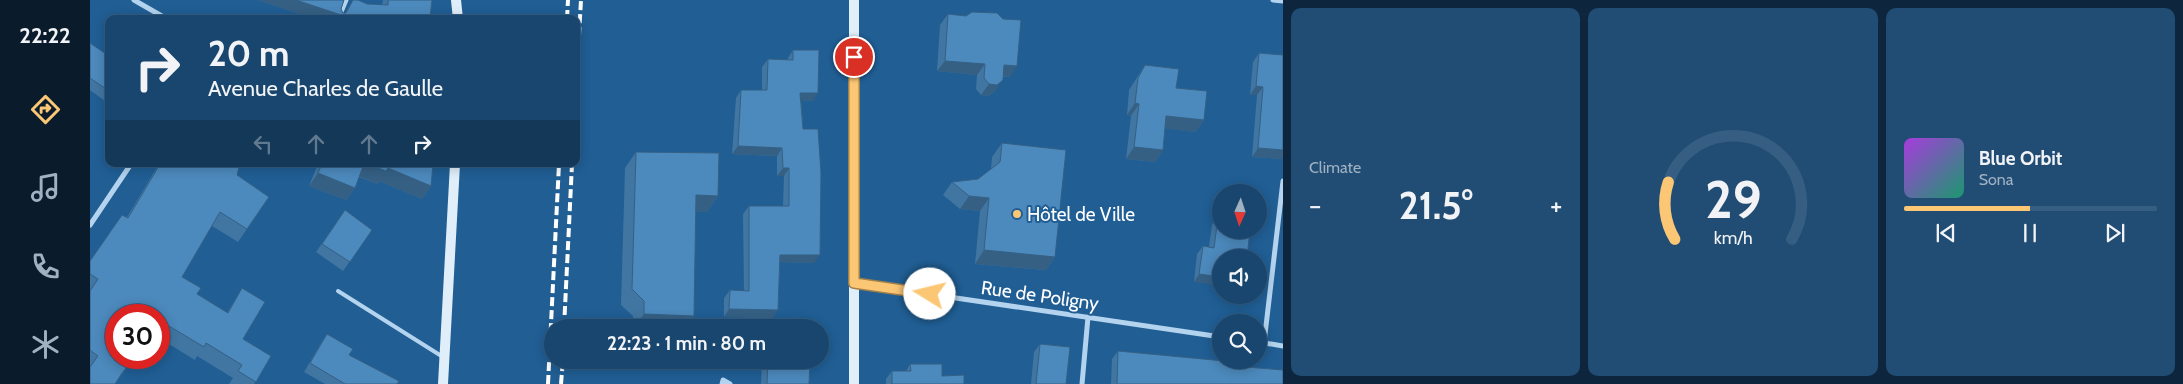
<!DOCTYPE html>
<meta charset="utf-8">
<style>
:root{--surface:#18466f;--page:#214d74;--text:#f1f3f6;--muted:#9fb1c3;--line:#365e82;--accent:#fbc774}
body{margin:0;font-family:Cabin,sans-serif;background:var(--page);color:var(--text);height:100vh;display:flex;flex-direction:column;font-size:19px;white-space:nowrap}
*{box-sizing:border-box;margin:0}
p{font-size:16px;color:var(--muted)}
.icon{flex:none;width:28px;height:28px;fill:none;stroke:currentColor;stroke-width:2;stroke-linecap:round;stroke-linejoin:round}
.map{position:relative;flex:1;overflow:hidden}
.side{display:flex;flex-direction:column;gap:8px;padding:8px;background:#0d263d;width:900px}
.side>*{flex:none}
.banner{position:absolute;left:15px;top:15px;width:475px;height:152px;border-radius:10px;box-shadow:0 2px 12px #0003,0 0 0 1px var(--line);background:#18466f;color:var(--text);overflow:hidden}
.needle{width:32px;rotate:183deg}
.tools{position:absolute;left:1122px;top:184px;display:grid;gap:10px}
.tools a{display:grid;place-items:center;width:55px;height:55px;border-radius:50%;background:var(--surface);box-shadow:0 2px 12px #0003,0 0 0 1px var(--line);font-size:25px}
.speed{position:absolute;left:15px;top:304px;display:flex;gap:10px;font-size:25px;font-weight:700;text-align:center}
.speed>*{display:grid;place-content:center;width:65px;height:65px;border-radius:50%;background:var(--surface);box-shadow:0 2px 12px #0003,0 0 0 1px var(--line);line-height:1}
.speed .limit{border:8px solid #d22;background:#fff;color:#111}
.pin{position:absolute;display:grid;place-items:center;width:42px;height:42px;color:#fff;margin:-21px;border:2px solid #fff;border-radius:50%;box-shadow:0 1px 5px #0007}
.me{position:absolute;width:55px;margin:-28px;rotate:279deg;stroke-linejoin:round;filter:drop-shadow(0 0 4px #0008)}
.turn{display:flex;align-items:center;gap:18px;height:105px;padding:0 20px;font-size:22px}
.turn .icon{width:65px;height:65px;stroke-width:2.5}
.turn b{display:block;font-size:35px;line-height:42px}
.lanes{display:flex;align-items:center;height:48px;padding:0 20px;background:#0003;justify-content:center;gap:25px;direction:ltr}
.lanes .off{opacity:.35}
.big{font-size:38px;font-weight:700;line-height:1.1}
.side .widget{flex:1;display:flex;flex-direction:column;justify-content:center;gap:8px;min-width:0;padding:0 18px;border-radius:10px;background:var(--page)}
.side .dial{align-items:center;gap:0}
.dial svg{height:130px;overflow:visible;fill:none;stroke:var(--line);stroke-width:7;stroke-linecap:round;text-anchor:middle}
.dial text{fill:var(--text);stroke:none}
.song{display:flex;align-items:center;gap:15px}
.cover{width:60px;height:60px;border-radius:8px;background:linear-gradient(135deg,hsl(280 70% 55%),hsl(160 70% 35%))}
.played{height:5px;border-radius:2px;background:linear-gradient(90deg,var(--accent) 50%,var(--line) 50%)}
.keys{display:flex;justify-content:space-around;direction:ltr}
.heat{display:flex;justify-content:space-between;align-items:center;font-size:28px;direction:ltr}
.side .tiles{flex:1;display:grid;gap:8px;grid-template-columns:repeat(3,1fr)}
.trip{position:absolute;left:454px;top:319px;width:285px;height:50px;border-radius:25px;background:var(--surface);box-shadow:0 2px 12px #0003,0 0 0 1px var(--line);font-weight:700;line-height:50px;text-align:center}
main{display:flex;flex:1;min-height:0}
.dock{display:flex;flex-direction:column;width:90px;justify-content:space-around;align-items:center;background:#0a1c2c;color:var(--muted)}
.dock .icon{width:35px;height:35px}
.dock .active{color:var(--accent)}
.dock b{font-size:22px;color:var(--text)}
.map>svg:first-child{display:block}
</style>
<main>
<nav class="dock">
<b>22:22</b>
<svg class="icon active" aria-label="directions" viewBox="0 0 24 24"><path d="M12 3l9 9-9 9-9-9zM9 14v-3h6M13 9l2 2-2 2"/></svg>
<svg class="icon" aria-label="music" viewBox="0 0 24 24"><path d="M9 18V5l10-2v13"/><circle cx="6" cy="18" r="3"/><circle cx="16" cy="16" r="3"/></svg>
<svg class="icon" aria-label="phone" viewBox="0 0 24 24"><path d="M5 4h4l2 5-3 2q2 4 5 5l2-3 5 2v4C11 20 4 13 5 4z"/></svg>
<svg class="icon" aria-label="climate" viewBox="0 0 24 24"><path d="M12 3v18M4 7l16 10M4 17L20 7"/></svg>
</nav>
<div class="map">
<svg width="1193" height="384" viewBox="0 0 1193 384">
<rect width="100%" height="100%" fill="#205e94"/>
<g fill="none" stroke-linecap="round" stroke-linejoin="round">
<path stroke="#b3d3ee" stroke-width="4" d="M 248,291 L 353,357"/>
<path stroke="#b3d3ee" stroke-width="5" d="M 44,0 L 77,19
M 1183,0 L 1193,1
M 248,19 L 256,0
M 0,225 L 41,164
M 764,283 L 1131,337
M 1169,342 L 1193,346
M 1174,343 L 1193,181
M 632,384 L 633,380 L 640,384
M 992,384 L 998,317"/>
<path stroke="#e0eefa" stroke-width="10" d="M 366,0 L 368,19
M 764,0 L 764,384
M 353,384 L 365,164"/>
<path stroke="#fff" stroke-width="4" stroke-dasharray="9 4" stroke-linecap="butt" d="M 477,19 L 478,0
M 486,88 L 491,0
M 474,328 L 482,164
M 458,384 L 469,164
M 471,384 L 473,360"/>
</g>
<path fill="#4176a2" d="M 168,0 L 254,0 L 251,9 L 253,13 L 255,13 L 263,0 L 277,4 L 292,5 L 293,0 L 342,0 L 340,17 L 339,19 L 225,19 Z
M 858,14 L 920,77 L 913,77 L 905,91 L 899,96 L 891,95 L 886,89 L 887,75 L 847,71 L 850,25 Z
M 0,43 L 19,56 L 19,104 L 0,90 Z
M 703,50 L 723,101 L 711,100 L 724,263 L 689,262 L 683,318 L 634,317 L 634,298 L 640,290 L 654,291 L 653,214 L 659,206 L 693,206 L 694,176 L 687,176 L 687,156 L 642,154 L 646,98 L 651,90 L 672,90 L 672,67 L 678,59 L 698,60 L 698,58 Z
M 1169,53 L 1193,159 L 1162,157 L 1167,95 L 1160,95 L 1163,62 Z
M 1055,65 L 1086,88 L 1114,120 L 1105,132 L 1075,128 L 1073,150 L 1065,162 L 1036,159 L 1041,116 L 1037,115 L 1039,90 Z
M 912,143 L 965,257 L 956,270 L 885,264 L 890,211 L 870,209 L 853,195 L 862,182 L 888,179 L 901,169 L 902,157 Z
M 546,152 L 628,196 L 617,212 L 606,211 L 596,328 L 543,328 L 543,316 L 531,305 L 535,168 Z
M 69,164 L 150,164 L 147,175 L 179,197 L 148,242 L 122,226 L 92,277 L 107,294 L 137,313 L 152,288 L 153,339 L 181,356 L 164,384 L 139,384 L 143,378 L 107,356 L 105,360 L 69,338 L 69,315 L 26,315 L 38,366 L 27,381 L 0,384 L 0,261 L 37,217 Z
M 228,164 L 343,164 L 341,186 L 332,199 L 289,181 L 287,184 L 269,177 L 265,188 L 256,200 L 219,186 Z
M 255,210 L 282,230 L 253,271 L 226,252 Z
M 1128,217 L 1157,258 L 1104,282 L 1107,254 L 1113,246 L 1119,247 L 1122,225 Z
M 237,334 L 259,355 L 307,384 L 235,384 L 214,372 L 231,343 Z
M 950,344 L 976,384 L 941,384 L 944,352 Z
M 1028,351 L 1144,366 L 1193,384 L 1021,384 L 1022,359 Z
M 672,360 L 720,360 L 719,384 L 671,384 Z
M 820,364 L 852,376 L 874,384 L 796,384 L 796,379 L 802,371 L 816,371 Z"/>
<path fill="#356084" d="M 168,0 L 206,0 L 263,19 L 225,19 Z
M 855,61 L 895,64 L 887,75 L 847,71 Z
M 914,65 L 927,66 L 920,77 L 906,76 Z
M 913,80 L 905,91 L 899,96 L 891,95 L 899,84 Z
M 1166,86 L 1173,87 L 1167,95 L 1160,95 Z
M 710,93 L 728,93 L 723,101 L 705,100 Z
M 1045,103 L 1049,104 L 1041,116 L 1037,115 Z
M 1076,116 L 1114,120 L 1105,132 L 1068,128 Z
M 648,146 L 692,148 L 687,156 L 642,154 Z
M 1044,147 L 1073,150 L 1065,162 L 1036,159 Z
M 1168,148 L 1193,150 L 1193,159 L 1162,157 Z
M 274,164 L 278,164 L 298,168 L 341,186 L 332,199 L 289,181 L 287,184 L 266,175 Z
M 693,168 L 699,168 L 694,176 L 687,176 Z
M 228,173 L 265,188 L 256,200 L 219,186 Z
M 606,195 L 628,196 L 617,212 L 595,211 Z
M 879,196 L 899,198 L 890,211 L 870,209 Z
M 894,250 L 965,257 L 956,270 L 885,264 Z
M 690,255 L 730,255 L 724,263 L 684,262 Z
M 1109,274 L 1131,277 L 1131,286 L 1104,282 Z
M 639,309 L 688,310 L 683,318 L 634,317 Z
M 554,314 L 604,316 L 596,328 L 544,328 Z"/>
<path fill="#4c89bc" stroke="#356084" d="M 206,0 L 254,0 L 251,9 L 253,13 L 256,13 L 263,0 L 268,0 L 277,4 L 298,5 L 298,0 L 342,0 L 340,17 L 335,17 L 335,19 L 263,19 Z
M 882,12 L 907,13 L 913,19 L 931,20 L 927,66 L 914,65 L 913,80 L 907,85 L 899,84 L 894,78 L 895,64 L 855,61 L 858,14 L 876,16 Z
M 0,43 L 19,56 L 19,91 L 0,78 Z
M 703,50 L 729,50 L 728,93 L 710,93 L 713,129 L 728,129 L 731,173 L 730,255 L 690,255 L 688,310 L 639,309 L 640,290 L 659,291 L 659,206 L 699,206 L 699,168 L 693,168 L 692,148 L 648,146 L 651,90 L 677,90 L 678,59 L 703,60 Z
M 1169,53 L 1193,55 L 1193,150 L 1168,148 L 1173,87 L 1166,86 Z
M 1055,65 L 1089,69 L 1086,88 L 1117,91 L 1114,120 L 1076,116 L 1073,150 L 1044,147 L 1049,104 L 1045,103 L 1048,78 Z
M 912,143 L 976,150 L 965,257 L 894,250 L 899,198 L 879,196 L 862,182 L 888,179 L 910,162 Z
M 546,152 L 629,153 L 628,196 L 606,195 L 604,316 L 554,314 L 554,301 L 542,289 Z
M 70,164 L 150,164 L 147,175 L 179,197 L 157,229 L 130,212 L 92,277 L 111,288 L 107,294 L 138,313 L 152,288 L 175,302 L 153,339 L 181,356 L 166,382 L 148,371 L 152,365 L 116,343 L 114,347 L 69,320 L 69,315 L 26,315 L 26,358 L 44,358 L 32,373 L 25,384 L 0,384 L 0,367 L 8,356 L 0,350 L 0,291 L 8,279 L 0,274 L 0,261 L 32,215 L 38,218 Z
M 232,164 L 274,164 L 265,188 L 228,173 Z
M 278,164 L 343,164 L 341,186 L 298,168 L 296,171 Z
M 255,210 L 282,230 L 260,262 L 232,244 Z
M 1128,217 L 1131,218 L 1131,230 L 1160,230 L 1157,258 L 1131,258 L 1131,277 L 1109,274 L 1113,246 L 1124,248 Z
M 237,334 L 263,349 L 259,355 L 309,381 L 307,384 L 255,384 L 220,363 Z
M 950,344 L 980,347 L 976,384 L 946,384 Z
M 1028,351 L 1145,362 L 1144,366 L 1193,370 L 1193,384 L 1027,384 Z
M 678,360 L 720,360 L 719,384 L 677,384 Z
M 820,364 L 852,364 L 852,376 L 874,375 L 874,384 L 802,384 L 802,371 L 821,371 Z"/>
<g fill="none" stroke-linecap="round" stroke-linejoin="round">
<g stroke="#a3814b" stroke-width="12">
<path id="route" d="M 764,57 L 764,283 L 840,294"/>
</g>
<use href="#route" stroke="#fbc774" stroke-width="9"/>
</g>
<circle fill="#fbc774" stroke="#205e94" stroke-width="2" cx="927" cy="214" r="5"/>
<g text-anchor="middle" stroke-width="4" stroke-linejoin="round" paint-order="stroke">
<g font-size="19" fill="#fff" stroke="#205e94" text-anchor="start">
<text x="937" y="221">Hôtel de Ville</text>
</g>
<g font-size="19" fill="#fff" stroke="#205e94">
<text transform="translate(950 295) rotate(8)" y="7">Rue de Poligny</text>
</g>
</g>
</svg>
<div class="tools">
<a><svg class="needle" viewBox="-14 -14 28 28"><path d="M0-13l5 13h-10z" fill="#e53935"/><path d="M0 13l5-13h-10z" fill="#9fb1c3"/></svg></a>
<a><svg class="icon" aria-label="sound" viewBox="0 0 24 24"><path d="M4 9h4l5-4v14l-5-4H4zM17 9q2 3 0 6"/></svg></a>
<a><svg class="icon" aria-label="search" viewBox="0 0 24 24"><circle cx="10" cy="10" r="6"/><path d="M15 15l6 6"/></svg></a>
</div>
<div class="speed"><div class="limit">30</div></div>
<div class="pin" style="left:764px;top:57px;background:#d93025"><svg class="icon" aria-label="arrive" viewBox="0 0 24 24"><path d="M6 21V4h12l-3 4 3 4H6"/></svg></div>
<svg class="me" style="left:840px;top:294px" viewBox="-20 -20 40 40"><circle r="19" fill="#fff"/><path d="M0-13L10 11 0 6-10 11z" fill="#fbc774"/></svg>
<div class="trip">22:23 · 1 min · 80 m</div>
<div class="banner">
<div class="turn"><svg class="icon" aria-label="right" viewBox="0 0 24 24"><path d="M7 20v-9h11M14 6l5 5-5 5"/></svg><div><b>20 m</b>Avenue Charles de Gaulle</div></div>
<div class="lanes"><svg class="icon off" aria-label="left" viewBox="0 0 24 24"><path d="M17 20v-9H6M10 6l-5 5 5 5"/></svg><svg class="icon off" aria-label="ahead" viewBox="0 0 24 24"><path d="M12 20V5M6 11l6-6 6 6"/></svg><svg class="icon off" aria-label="ahead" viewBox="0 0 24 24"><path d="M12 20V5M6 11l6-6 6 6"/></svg><svg class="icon" aria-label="right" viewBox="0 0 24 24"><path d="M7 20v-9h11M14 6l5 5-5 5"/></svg></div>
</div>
</div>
<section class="side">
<div class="tiles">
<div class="widget"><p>Climate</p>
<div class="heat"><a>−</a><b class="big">21.5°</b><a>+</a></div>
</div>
<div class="widget dial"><svg viewBox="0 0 100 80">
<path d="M14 69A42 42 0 1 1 86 69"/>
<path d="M14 69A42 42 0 0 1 10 34" stroke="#fbc774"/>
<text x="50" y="56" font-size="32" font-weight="700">29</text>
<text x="50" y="72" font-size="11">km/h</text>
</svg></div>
<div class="widget">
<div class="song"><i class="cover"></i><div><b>Blue Orbit</b><p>Sona</p></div></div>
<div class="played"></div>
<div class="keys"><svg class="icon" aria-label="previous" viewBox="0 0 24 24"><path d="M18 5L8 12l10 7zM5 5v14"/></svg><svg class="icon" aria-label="pause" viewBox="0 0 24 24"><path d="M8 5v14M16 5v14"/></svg><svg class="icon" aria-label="next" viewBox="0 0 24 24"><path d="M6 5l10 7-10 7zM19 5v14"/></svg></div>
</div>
</div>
</section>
</main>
